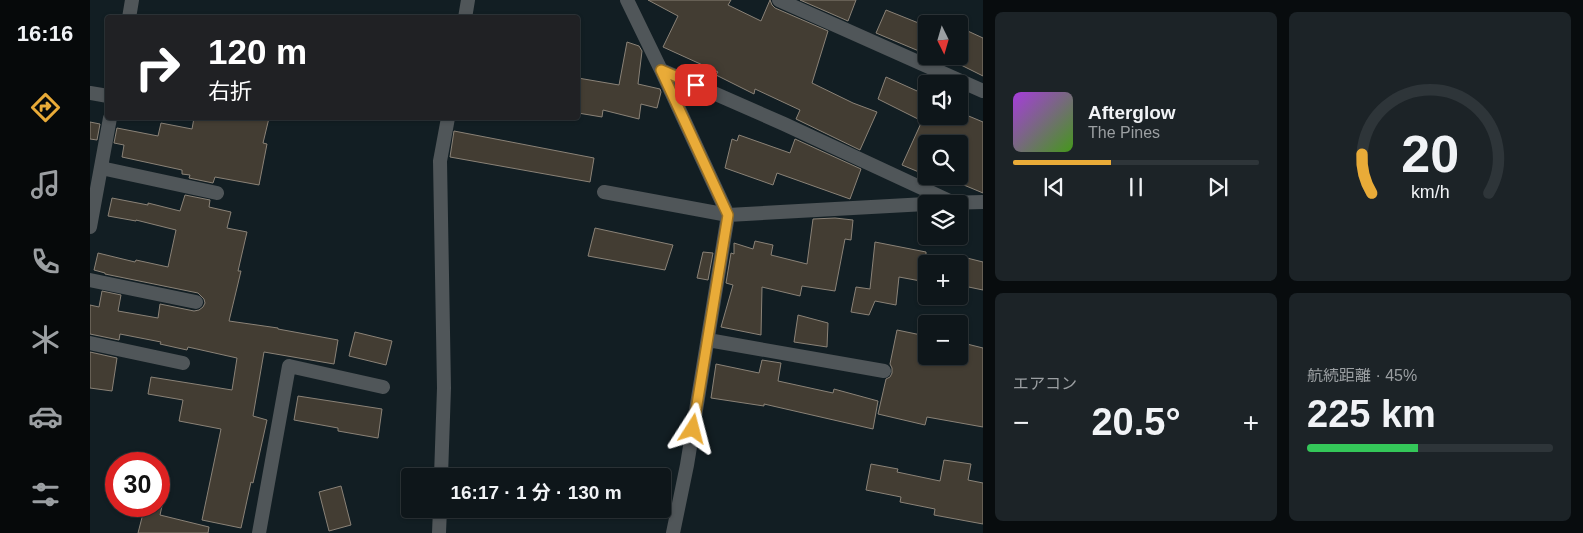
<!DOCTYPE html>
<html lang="ja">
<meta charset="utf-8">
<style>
:root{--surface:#0e161a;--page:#1c2327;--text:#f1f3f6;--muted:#9b9fa2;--line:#2e3539;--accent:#e9ab38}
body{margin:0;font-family:Arial,"Noto Sans JP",sans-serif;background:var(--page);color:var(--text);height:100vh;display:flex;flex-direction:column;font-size:19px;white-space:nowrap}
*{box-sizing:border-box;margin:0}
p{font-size:16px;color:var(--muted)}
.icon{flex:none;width:28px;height:28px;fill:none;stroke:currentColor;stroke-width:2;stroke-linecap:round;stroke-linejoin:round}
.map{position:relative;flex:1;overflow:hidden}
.side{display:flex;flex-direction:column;gap:12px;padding:12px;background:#080c0e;width:600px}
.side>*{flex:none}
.guide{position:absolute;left:15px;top:15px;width:475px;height:105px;border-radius:5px;box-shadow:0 1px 4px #0004,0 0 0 1px var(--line);background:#202124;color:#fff;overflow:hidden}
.needle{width:32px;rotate:175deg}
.tools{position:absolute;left:828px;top:15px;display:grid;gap:10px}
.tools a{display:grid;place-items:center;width:50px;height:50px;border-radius:5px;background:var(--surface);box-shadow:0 1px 4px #0004,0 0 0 1px var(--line);font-size:25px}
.speed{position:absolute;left:15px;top:452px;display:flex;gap:10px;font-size:25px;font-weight:700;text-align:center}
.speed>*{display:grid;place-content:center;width:65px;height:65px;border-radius:50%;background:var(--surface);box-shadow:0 1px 4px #0004,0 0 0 1px var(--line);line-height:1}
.speed .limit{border:8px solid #d22;background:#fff;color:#111}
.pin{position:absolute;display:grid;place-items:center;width:42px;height:42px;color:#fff;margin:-21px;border-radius:10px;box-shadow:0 2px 8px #0006}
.me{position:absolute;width:55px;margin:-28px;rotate:9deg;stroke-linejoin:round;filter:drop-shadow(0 0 4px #0008)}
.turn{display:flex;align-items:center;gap:18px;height:105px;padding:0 20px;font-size:22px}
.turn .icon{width:65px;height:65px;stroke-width:2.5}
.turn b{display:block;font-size:35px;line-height:42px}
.big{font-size:38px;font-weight:700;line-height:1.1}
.side .card{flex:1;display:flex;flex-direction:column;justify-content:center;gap:8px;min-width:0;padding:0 18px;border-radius:8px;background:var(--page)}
.side .dial{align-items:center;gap:0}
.dial svg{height:130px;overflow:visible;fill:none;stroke:var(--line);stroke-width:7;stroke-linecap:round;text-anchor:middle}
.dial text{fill:var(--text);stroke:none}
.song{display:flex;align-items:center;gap:15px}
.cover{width:60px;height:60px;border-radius:8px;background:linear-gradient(135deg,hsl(280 70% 55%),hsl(100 70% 35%))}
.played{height:5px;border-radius:2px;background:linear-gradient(90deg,var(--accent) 40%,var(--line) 40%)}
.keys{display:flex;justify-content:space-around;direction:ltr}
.heat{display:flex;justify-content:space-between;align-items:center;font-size:28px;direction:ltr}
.charge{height:8px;border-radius:4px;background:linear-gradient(90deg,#34c759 45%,var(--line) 0)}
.side .tiles{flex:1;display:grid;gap:12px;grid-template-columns:repeat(2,1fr)}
.trip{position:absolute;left:311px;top:468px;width:270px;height:50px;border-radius:5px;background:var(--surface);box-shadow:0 1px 4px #0004,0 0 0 1px var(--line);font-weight:700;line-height:50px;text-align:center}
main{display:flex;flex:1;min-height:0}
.tabs{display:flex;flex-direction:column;width:90px;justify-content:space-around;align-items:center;background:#06090a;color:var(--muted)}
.tabs .icon{width:35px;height:35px}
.tabs .current{color:var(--accent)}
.tabs b{font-size:22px;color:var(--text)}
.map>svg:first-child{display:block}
</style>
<main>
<nav class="tabs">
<b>16:16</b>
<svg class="icon current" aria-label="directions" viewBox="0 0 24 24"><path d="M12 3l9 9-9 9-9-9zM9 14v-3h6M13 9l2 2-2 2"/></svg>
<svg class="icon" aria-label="music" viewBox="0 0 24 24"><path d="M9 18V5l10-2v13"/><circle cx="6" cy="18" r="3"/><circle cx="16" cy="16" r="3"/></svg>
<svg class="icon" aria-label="phone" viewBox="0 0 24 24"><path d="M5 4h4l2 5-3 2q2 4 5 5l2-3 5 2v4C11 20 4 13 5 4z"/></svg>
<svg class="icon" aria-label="climate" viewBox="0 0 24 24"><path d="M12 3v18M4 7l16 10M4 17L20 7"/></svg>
<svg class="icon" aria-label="car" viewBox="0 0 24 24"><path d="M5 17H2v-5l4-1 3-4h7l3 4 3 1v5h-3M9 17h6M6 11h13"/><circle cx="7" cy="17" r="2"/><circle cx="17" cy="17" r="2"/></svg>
<svg class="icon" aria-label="filters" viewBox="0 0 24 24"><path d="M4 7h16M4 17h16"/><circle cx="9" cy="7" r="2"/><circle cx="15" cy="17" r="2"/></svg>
</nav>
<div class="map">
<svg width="893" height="533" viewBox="0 0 893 533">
<rect width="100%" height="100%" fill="#121e23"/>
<path fill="#433d33" stroke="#8a8277" d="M 558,0 L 641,0 L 638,5 L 671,21 L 680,0 L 682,5 L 685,8 L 738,31 L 722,83 L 763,103 L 787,112 L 770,150 L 706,119 L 710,110 L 665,89 L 664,94 L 626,75 L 628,72 L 573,47 L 588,16 Z
M 710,0 L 766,0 L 758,21 Z
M 796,10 L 836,26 L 836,54 L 786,33 Z
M 869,27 L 893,38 L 893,76 L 869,64 Z
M 537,42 L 549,46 L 552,51 L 548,84 L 570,89 L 571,92 L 567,108 L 551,104 L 549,119 L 513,110 L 512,117 L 488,113 L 488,78 L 529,85 Z
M 796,77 L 836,95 L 836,116 L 869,116 L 869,112 L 893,122 L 893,193 L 869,183 L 869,144 L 836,144 L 836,175 L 812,165 L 832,121 L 788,99 Z
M 104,118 L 179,118 L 173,143 L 177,144 L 169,185 L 125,177 L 123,183 L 99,178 L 100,175 L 92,174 L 92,170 L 32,157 L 34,145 L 24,143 L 27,128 L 68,136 L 71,123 L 102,129 Z
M 0,122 L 10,124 L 7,140 L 0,139 Z
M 364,131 L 504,158 L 500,182 L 360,157 Z
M 649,135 L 700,153 L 705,139 L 771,169 L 760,199 L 687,173 L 683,185 L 635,168 L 642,139 L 647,141 Z
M 95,195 L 120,200 L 119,207 L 141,212 L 137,228 L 157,232 L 148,271 L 151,271 L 139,321 L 188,328 L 188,329 L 248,340 L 244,364 L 174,352 L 163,416 L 177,420 L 163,483 L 161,482 L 151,528 L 112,520 L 131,429 L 89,421 L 93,400 L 58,394 L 61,377 L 142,390 L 147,358 L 98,347 L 97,350 L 70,344 L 71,342 L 30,334 L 29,340 L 0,334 L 0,305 L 9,307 L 12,291 L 31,295 L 28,311 L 68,318 L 70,304 L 104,311 L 109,310 L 113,307 L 115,303 L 114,299 L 108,293 L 15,274 L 15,273 L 4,270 L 8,253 L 45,262 L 46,260 L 78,267 L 86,230 L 46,220 L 46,221 L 18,216 L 22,198 L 58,205 L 58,203 L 90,211 Z
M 745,218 L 763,220 L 761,240 L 755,239 L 745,291 L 712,286 L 710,296 L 672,287 L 671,335 L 631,327 L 643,285 L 636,283 L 641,253 L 644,254 L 644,243 L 663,249 L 665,241 L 683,245 L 681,255 L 717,264 L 723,219 Z
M 505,228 L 583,245 L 575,270 L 498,256 Z
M 785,242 L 836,252 L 836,282 L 809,277 L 806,305 L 785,301 L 779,315 L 761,312 L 766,287 L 780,289 Z
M 613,252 L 623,253 L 618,280 L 607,278 Z
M 869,256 L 893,262 L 893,290 L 869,285 Z
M 708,315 L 738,323 L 737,347 L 704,342 Z
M 807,330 L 836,336 L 836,356 L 869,356 L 869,342 L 893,348 L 893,427 L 837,417 L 835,425 L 788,414 L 796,379 L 800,377 L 802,373 L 802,368 L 800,364 Z
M 265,332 L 302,341 L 296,365 L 259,356 Z
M 0,352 L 27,358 L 22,391 L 0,388 Z
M 672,360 L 691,363 L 688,381 L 743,393 L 744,389 L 788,401 L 783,429 L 674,404 L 674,406 L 621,398 L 626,364 L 669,373 Z
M 208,396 L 292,409 L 288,438 L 248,431 L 248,428 L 204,420 Z
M 854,460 L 881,464 L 878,480 L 893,483 L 893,524 L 844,515 L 845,509 L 810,502 L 811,497 L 776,490 L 781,464 L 808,469 L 807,472 L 850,481 Z
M 251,486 L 261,525 L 239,531 L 229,492 Z
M 55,506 L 72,506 L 70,515 L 119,527 L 118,533 L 48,533 Z"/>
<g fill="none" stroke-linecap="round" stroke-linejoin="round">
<path stroke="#505659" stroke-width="14" d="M 537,0 L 571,70 L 638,215 L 597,465 L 583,533
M 689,0 L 893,91
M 39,18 L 42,0
M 571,70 L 694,124 L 864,203
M 0,93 L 18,96
M 11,168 L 127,193
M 514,192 L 638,215 L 836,204
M 855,203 L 893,202
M 0,227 L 20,118
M 0,280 L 106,302
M 618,340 L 794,371
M 0,343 L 93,363
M 169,533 L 199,366 L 293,387"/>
<path stroke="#505659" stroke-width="14" d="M 375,18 L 378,0
M 351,476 L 354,388 L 350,161 L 358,118
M 349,533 L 350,509"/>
</g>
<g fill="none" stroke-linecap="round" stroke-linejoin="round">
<g stroke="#976f24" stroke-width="12">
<path id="route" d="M 603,429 L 638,215 L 571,70 L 606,85"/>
</g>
<use href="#route" stroke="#e9ab38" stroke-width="9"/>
</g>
</svg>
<div class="tools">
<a><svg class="needle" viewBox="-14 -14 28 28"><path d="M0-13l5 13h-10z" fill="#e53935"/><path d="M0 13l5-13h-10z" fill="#9b9fa2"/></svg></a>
<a><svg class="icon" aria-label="sound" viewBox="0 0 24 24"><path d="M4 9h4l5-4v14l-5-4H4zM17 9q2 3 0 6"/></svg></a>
<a><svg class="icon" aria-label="search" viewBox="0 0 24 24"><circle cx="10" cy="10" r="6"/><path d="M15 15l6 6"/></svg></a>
<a><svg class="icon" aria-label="layers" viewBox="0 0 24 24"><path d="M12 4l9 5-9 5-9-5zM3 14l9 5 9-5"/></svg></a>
<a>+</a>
<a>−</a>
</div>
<div class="speed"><div class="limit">30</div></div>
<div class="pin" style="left:606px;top:85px;background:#d93025"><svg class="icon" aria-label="arrive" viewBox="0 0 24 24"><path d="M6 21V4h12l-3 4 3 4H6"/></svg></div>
<svg class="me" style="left:603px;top:429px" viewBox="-20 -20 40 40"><path d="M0-17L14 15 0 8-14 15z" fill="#e9ab38" stroke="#fff" stroke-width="4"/></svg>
<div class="trip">16:17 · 1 分 · 130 m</div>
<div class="guide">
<div class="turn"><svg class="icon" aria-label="right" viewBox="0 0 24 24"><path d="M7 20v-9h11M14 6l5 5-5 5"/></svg><div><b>120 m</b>右折</div></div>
</div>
</div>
<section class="side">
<div class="tiles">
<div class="card">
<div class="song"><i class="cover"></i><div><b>Afterglow</b><p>The Pines</p></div></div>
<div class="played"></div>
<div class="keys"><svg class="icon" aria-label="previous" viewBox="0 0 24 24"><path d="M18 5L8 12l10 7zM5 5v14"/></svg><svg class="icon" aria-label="pause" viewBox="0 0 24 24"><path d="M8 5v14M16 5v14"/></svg><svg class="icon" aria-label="next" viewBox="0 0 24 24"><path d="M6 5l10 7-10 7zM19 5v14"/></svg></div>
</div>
<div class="card dial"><svg viewBox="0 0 100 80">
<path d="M14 69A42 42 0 1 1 86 69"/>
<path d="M14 69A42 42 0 0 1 8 45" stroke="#e9ab38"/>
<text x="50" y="56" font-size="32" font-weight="700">20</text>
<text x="50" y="72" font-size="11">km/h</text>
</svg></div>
<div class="card"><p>エアコン</p>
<div class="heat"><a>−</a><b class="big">20.5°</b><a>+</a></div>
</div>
<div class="card"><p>航続距離 · 45%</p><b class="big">225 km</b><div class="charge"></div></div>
</div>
</section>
</main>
